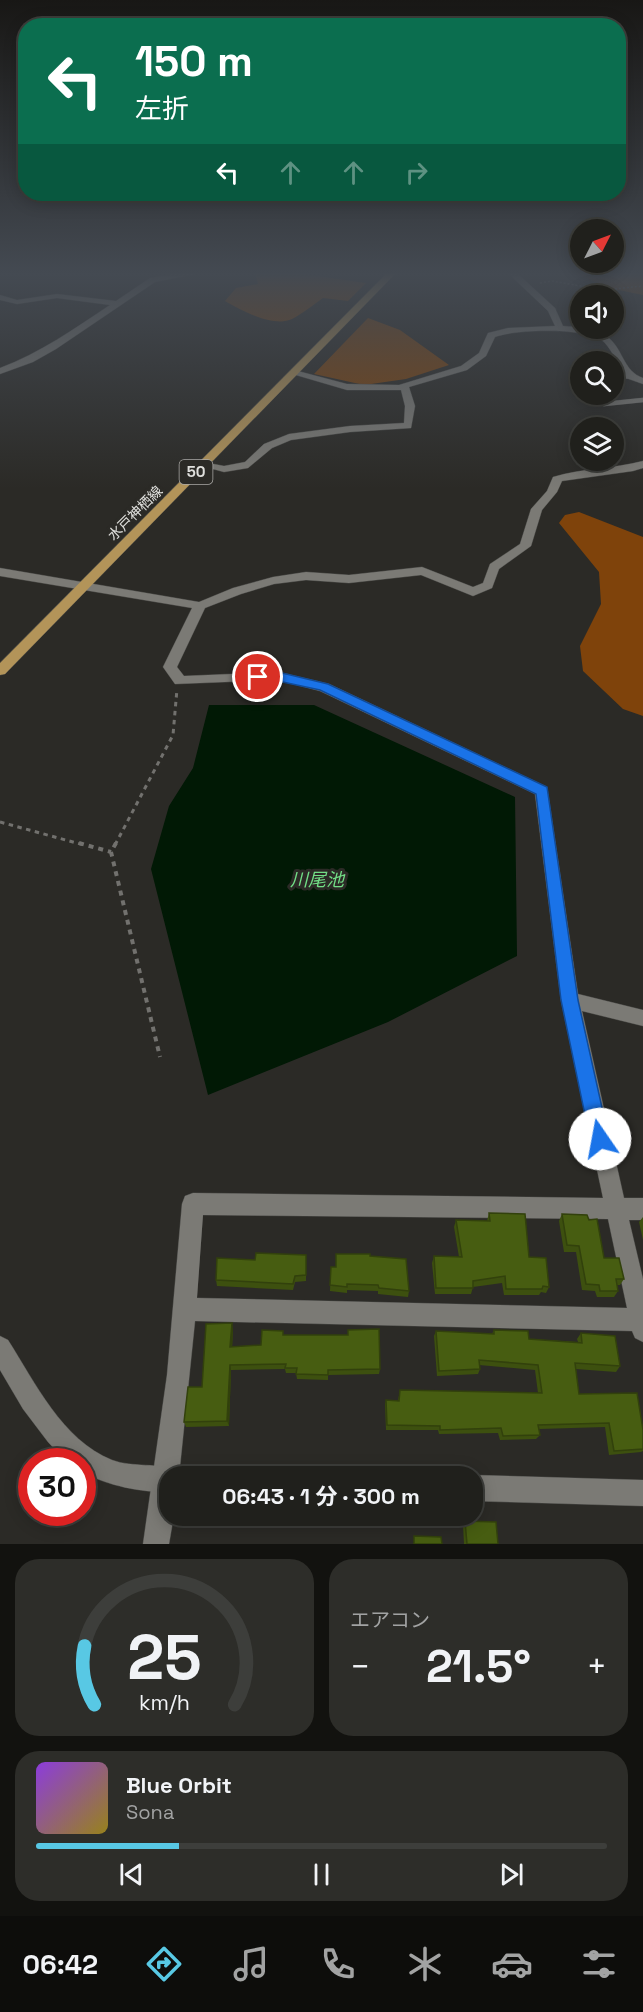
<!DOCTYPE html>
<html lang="ja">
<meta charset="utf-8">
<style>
:root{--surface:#20201c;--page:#2d2d29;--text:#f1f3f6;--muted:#a2a3a3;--line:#3d3e3b;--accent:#58c8e4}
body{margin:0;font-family:"Space Grotesk","Noto Sans JP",sans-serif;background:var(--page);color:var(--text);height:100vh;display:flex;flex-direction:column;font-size:22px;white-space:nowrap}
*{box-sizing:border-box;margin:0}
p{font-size:20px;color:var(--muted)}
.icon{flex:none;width:33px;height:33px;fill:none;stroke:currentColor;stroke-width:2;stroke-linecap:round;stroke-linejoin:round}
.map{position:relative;height:1544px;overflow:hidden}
.drawer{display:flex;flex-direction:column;gap:15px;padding:15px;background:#12120f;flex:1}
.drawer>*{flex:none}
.guide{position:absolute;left:18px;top:18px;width:608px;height:183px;border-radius:24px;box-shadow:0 3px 15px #0003,0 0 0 2px var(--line);background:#0b6e4f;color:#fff;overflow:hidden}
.needle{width:39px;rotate:48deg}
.controls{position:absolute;left:570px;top:219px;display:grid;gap:12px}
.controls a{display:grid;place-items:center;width:54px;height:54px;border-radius:50%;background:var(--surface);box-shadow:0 3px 15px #0003,0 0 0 2px var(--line);font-size:30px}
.speed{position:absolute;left:18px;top:1448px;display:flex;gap:12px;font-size:30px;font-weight:700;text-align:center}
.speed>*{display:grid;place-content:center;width:78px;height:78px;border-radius:50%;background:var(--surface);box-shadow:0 3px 15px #0003,0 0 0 2px var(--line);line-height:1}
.speed .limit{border:9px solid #d22;background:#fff;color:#111}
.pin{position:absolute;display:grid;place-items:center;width:51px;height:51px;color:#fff;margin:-26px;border:3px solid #fff;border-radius:50%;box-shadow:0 2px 6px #0007}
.me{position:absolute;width:66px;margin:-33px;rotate:348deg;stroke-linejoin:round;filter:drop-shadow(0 0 4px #0008)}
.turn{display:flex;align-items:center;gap:21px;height:126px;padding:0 18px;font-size:27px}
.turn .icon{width:78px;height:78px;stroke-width:2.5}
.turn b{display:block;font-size:42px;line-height:51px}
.lanes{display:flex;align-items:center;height:57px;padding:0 18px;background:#0003;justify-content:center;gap:30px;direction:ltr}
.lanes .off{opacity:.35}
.big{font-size:45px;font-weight:700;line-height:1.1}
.drawer .card{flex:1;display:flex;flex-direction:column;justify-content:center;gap:9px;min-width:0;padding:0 21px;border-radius:24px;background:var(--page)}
.drawer .dial{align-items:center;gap:0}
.dial svg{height:156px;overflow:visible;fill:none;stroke:var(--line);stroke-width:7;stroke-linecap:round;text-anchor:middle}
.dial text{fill:var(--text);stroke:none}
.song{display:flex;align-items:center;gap:18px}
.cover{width:72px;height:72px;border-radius:9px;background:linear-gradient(135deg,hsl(270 70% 55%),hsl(50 70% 35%))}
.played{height:6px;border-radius:3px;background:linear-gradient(90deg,var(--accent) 25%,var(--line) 25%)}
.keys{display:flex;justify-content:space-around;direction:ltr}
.heat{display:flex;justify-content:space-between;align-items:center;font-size:33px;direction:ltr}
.drawer .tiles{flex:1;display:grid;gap:15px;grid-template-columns:1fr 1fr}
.card:last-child{grid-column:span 2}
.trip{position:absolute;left:159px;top:1466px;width:324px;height:60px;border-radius:24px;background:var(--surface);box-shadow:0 3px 15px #0003,0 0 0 2px var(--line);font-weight:700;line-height:60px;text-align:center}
.menu{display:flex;height:96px;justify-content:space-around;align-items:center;background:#0d0d0b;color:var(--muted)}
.menu .icon{width:42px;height:42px}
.menu .active{color:var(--accent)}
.menu b{font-size:27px;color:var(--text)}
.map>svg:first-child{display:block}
</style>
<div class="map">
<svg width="643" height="1544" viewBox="0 0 643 1544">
<rect width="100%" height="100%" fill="#2b2a26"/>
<path fill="#7f430b" d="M 255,273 L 297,273 L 366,283 L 348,301 L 323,298 C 313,305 302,314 292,319 C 274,328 240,310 225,301 L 236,288 L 258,284 Z
M 575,273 L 643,273 L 643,295 L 609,288 Z
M 368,318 L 400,330 L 449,365 L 406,379 L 364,385 L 314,374 Z
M 579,512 L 643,537 L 643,716 L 623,709 L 583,671 L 580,646 L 601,604 L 599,572 L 559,523 L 565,515 Z"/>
<path fill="#011905" d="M 209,705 L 314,705 L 515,797 L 517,956 L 388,1022 L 208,1095 L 151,869 L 169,806 L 193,768 Z"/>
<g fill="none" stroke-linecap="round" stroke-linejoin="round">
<g stroke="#484845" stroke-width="5">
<path id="service" d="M 614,378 L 629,376
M 583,394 L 604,404 L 643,400"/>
</g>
<g stroke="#484845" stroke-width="1">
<path id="minor" d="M 180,273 L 200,273 L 155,282 L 56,349 L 33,362 L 0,374 L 0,368 C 40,353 74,329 110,305 L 57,298 L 17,304 L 0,300 L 0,295 L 17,300 L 57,294 L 116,301 L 150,278 Z
M 508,273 L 517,273 L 555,308 L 563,326 C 578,327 600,328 611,340 C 624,353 624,371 643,378 L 643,384 L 626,378 C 619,367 613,351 604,342 C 588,327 515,329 495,337 L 486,356 L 467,370 L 409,387 L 415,406 L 411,428 L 350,432 L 291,440 L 272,448 L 248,468 L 224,472 L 198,465 L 203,462 L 224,466 L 245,462 L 264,444 L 289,434 L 350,426 L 404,423 L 405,406 L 401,390 L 347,390 L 289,373 L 294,370 L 347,384 L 399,385 L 461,366 L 479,353 L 488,333 L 508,328 L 555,326 L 548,311 Z
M 643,461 L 643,468 L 633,471 L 562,481 L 557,492 L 542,510 L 531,546 L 499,569 L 492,588 L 473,596 L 421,575 L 349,583 L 306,580 L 274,584 L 241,594 L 205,608 L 177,667 L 184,676 L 278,672 L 329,684 L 547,787 L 578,994 L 643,1010 L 643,1026 L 582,1011 L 624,1198 L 643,1198 L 643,1220 L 629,1220 L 643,1279 L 643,1342 L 635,1338 L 632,1331 L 195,1321 L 179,1476 L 170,1476 L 170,1515 L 174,1515 L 169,1544 L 143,1544 L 167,1375 L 182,1204 L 185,1196 L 193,1193 L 603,1198 L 561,1000 L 535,794 L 320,691 L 278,680 L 175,684 L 163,667 L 192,608 L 0,576 L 0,568 L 199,602 L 233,588 L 273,577 L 306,572 L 349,575 L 422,567 L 473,587 L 483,583 L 490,564 L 520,544 L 531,509 L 547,491 L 553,477 C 583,468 613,469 643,461 ZM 203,1215 L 608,1219 L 627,1308 L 197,1298 Z"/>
</g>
<g stroke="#484845" stroke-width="1">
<path id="tertiary" d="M 0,1336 L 8,1340 C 35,1382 62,1440 112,1460 C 133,1468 158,1462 179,1471 L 181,1476 L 170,1476 L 170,1493 C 138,1491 111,1487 82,1472 L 82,1461 L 68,1461 L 62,1457 L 48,1442 L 23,1409 L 0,1370 Z
M 472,1475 L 643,1480 L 643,1506 L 472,1501 L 472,1476 L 470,1476 Z"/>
</g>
<g stroke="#484845" stroke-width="1">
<path id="primary" d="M 387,273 L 396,273 L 5,674 L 0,675 L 0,663 Z"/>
</g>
<path stroke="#72716e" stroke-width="1.5" stroke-dasharray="2 2" stroke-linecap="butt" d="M 540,283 L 552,281 L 604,290 L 643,286"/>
<path stroke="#72716e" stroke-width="3" stroke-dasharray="4.5 4.5" stroke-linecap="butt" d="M 0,822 L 84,845
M 115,845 L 173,735 L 177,689"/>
<path stroke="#72716e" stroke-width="4" stroke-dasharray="5 5" stroke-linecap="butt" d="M 79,843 L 111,852
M 116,843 L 111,852 L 160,1057"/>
<use href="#service" stroke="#7b7a75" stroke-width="4.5"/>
<use href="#minor" fill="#7b7a75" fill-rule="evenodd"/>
<use href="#tertiary" fill="#7b7a75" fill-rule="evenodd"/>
<use href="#primary" fill="#b39459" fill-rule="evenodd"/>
</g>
<path fill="#3d500f" d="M 489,1213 L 529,1257 L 549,1287 L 546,1293 L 541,1292 L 539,1295 L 504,1295 L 502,1283 L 473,1287 L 471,1294 L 435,1294 L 432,1263 L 434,1256 L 459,1257 L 454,1227 L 456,1220 L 487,1221 Z
M 562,1214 L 624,1279 L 620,1285 L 617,1285 L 618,1291 L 614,1297 L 597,1297 L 595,1291 L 582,1290 L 576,1252 L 564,1252 L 559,1221 Z
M 643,1217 L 643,1240 L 639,1222 Z
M 306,1255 L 306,1281 L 295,1282 L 293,1290 L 217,1286 L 216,1280 L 255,1260 Z
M 370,1256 L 409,1291 L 408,1297 L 378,1294 L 378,1291 L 347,1290 L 347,1293 L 330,1291 L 331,1267 L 336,1267 Z
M 233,1329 L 232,1347 L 261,1345 L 283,1335 L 380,1369 L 379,1374 L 328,1375 L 328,1380 L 297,1379 L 296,1373 L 286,1373 L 285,1369 L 231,1370 L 229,1426 L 186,1427 L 184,1422 Z
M 494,1330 L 529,1339 L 578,1342 L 577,1339 L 581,1333 L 620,1366 L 616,1372 L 576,1369 L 579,1394 L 643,1430 L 643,1451 L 641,1452 L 609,1455 L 605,1427 L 539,1429 L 540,1435 L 536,1439 L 500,1440 L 498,1433 L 439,1434 L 438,1430 L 386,1430 L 385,1404 L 386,1400 L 398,1401 L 400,1390 L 538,1393 L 535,1370 L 479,1365 L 480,1369 L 478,1374 L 437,1376 L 434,1336 L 436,1331 L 492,1334 Z
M 465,1521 L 498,1544 L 464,1544 L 463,1525 Z"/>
<path fill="#32410c" d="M 232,1323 L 233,1329 L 232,1352 L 230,1347 Z
M 230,1365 L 231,1370 L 229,1426 L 227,1421 Z"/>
<path fill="#475d11" stroke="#32410c" stroke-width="1.5" d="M 489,1213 L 525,1214 L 529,1257 L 546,1258 L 549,1287 L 543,1286 L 542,1289 L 506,1289 L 505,1276 L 473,1281 L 473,1288 L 436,1288 L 434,1256 L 462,1257 L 456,1220 L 490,1221 Z
M 562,1214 L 587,1215 L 589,1220 L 597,1219 L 604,1258 L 619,1258 L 624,1279 L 616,1279 L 618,1291 L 600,1291 L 599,1285 L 586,1284 L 579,1246 L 567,1245 Z
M 256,1253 L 306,1255 L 306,1275 L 295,1276 L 293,1284 L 216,1280 L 217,1258 L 255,1260 Z
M 336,1254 L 370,1254 L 370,1256 L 406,1259 L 409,1291 L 379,1288 L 378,1285 L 347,1284 L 347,1287 L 330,1285 L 331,1267 L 336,1267 Z
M 232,1323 L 230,1347 L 261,1345 L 262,1330 L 283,1331 L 283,1335 L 348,1335 L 348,1330 L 379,1329 L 380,1369 L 328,1370 L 328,1375 L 296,1374 L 297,1368 L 285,1368 L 286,1364 L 230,1365 L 227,1421 L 184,1422 L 188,1387 L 202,1387 L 206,1324 Z
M 494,1330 L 528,1331 L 529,1339 L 582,1343 L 581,1333 L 615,1336 L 620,1366 L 575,1363 L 579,1394 L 637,1393 L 643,1430 L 643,1449 L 614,1451 L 609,1423 L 538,1425 L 540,1435 L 503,1436 L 501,1428 L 440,1430 L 440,1426 L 387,1425 L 386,1400 L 399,1401 L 400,1390 L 542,1393 L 538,1365 L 479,1360 L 480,1369 L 439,1371 L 436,1331 L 494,1334 Z
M 465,1521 L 496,1522 L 498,1544 L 467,1544 Z
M 414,1536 L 441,1537 L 442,1544 L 414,1544 Z"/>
<linearGradient id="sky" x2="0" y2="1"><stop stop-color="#181715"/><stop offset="0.56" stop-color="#444a52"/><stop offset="1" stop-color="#444a52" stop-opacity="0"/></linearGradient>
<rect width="643" height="489" fill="url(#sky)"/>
<path fill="#1a73e8" stroke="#114b97" stroke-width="1.5" d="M 278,672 L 328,684 L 547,787 L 578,1000 L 609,1139 L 606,1145 L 600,1148 L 593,1145 L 590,1139 L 561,1000 L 536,794 L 320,690 L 278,681 L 258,681 L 252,677 L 258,673 Z"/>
<g text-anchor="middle" stroke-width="6" stroke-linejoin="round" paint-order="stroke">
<g font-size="14" fill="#e0e0dd" stroke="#2b2a26">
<text transform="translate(135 513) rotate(-45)" y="5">水戸神栖線</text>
</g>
<rect fill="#2b2a26" stroke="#aaa9a6" stroke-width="1.5" x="179.5" y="460" width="33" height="24" rx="4.5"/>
<g font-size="15" font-weight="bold" fill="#e0e0dd">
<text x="196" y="477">50</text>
</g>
<g font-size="18" font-style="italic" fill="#72de86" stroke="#2b2a26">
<text x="317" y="886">川尾池</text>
</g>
</g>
</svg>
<div class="controls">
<a><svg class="needle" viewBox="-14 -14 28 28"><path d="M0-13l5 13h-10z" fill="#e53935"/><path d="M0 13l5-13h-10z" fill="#a2a3a3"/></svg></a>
<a><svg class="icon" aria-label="sound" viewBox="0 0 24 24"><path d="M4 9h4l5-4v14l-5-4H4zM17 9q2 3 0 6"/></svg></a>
<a><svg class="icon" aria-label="search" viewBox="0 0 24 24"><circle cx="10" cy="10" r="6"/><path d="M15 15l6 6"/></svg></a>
<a><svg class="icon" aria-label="layers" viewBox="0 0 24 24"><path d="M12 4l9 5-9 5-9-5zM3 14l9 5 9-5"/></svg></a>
</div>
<div class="speed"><div class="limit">30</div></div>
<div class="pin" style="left:258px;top:677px;background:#d93025"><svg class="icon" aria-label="arrive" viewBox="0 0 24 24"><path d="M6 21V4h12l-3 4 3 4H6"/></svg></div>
<svg class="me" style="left:600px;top:1139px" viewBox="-20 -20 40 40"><circle r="19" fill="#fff"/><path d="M0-13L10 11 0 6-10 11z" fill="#1a73e8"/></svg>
<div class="trip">06:43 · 1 分 · 300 m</div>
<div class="guide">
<div class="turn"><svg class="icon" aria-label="left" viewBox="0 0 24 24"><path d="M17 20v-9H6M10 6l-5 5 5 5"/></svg><div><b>150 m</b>左折</div></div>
<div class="lanes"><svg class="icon" aria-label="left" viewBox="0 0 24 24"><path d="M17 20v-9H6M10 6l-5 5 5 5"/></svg><svg class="icon off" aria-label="ahead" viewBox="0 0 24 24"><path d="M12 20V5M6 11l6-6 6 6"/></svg><svg class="icon off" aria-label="ahead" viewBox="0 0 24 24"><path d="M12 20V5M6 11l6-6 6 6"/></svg><svg class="icon off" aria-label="right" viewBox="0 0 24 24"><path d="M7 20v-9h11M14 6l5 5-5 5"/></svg></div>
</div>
</div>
<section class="drawer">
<div class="tiles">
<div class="card dial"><svg viewBox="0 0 100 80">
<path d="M14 69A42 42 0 1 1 86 69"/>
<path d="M14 69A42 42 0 0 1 9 39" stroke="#58c8e4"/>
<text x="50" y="56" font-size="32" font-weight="700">25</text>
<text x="50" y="72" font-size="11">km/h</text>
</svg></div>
<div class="card"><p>エアコン</p>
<div class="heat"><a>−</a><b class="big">21.5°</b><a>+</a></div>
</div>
<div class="card">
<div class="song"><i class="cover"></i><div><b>Blue Orbit</b><p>Sona</p></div></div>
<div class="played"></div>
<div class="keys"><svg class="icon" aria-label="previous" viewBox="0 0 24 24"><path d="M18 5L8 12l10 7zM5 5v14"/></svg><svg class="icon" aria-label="pause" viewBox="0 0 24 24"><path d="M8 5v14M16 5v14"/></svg><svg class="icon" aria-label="next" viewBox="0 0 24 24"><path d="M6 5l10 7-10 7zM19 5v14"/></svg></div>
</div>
</div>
</section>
<nav class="menu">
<b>06:42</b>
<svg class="icon active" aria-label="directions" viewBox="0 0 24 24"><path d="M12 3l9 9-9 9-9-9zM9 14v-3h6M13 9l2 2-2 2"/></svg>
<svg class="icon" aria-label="music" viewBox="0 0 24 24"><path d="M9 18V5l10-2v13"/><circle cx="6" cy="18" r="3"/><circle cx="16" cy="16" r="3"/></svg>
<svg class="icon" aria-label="phone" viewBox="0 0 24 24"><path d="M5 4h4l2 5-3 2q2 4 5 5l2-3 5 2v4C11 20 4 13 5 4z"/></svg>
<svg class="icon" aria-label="climate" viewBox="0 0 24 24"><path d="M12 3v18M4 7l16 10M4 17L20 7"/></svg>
<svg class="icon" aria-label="car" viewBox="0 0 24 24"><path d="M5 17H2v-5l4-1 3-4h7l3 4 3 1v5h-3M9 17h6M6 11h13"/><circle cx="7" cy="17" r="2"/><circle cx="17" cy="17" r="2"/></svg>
<svg class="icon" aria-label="filters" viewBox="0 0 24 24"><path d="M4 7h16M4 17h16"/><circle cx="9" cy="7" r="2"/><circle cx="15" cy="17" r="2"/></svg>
</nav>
